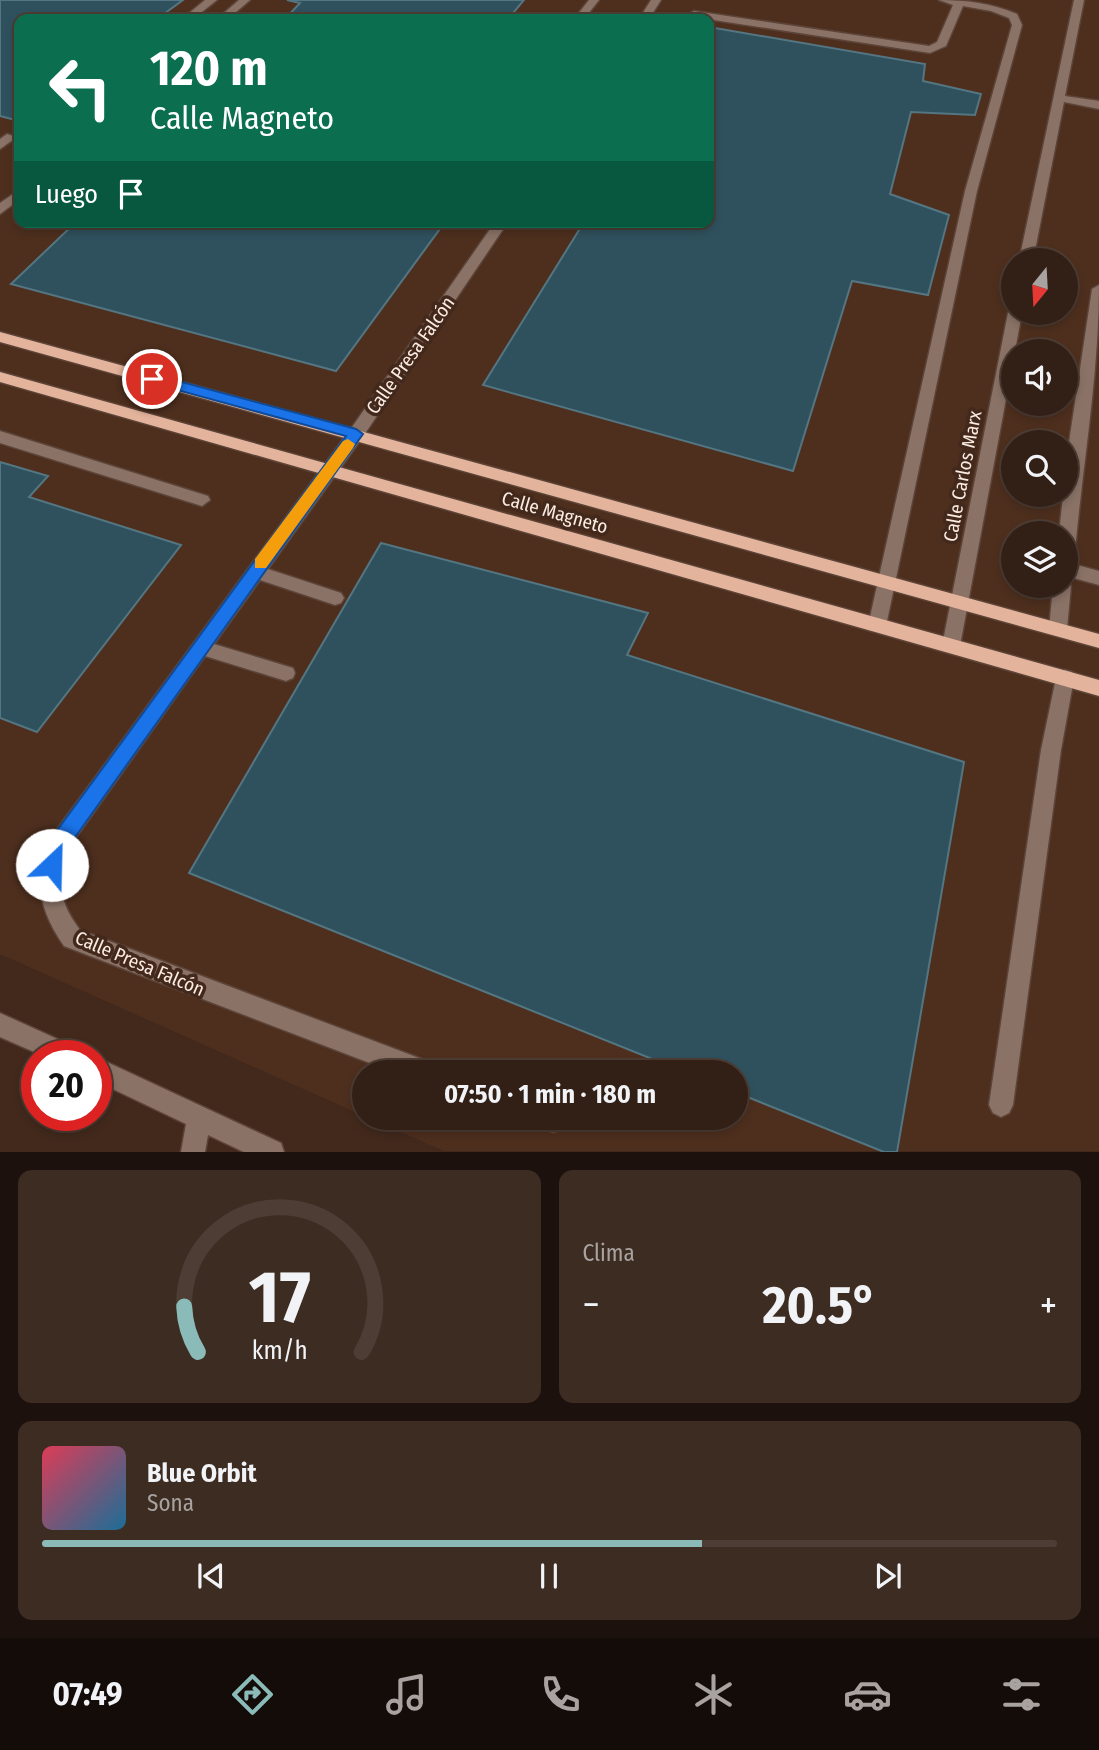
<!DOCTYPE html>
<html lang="es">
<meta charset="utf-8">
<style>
:root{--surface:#321f15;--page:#3d2c22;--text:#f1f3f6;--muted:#a8a2a0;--line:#4d3d34;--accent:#8bbbb9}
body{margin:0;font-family:"Fira Sans Condensed",sans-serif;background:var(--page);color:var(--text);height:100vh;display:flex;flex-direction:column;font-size:26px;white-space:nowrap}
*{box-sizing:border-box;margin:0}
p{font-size:23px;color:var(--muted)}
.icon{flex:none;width:38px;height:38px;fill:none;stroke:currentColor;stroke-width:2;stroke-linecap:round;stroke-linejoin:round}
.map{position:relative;height:1152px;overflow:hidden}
.sheet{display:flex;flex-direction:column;gap:18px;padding:18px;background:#1c110c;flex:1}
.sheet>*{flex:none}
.banner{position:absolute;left:14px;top:14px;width:700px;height:214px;border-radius:14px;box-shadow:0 4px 10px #0003,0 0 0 2px var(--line);background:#0b6e4f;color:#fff;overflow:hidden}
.needle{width:46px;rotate:198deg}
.buttons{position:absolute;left:1001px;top:248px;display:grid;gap:14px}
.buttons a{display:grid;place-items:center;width:77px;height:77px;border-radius:50%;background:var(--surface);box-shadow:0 4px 10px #0003,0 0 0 2px var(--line);font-size:35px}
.speed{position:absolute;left:21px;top:1040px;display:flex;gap:14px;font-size:35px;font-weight:700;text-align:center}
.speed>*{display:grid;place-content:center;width:91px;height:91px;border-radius:50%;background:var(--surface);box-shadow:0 4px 10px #0003,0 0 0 2px var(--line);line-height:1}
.speed .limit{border:10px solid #d22;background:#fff;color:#111}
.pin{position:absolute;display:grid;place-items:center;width:60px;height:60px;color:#fff;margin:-30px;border:4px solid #fff;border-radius:50%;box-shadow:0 2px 7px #0007}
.me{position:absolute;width:77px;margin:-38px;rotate:24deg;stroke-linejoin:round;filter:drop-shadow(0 0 5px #0008)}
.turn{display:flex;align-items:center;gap:24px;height:147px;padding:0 21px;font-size:32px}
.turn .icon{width:91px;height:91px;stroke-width:2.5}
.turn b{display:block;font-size:49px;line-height:60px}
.then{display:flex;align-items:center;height:66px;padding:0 21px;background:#0003;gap:14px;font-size:26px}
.big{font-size:52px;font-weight:700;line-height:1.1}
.sheet .widget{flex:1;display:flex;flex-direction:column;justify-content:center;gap:10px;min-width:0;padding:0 24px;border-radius:14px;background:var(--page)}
.sheet .dial{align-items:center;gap:0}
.dial svg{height:182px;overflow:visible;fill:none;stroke:var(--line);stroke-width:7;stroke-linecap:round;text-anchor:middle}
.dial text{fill:var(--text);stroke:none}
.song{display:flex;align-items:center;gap:21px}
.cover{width:84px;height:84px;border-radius:10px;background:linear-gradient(135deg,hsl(350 70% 55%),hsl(200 70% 35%))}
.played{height:7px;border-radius:4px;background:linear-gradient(90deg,var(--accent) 65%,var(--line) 65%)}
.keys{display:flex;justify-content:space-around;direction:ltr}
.heat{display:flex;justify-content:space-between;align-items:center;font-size:38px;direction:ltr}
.sheet .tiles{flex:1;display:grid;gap:18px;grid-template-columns:1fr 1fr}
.widget:last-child{grid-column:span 2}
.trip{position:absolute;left:352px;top:1060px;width:396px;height:70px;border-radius:35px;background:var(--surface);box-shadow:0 4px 10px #0003,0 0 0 2px var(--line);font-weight:700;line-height:70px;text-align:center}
.tab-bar{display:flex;height:112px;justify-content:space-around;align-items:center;background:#140c08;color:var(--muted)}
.tab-bar .icon{width:49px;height:49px}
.tab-bar .on{color:var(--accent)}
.tab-bar b{font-size:32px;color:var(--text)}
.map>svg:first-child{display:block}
</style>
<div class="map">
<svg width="1099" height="1152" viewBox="0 0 1099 1152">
<rect width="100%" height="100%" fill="#42291c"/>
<path fill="#4e2f1e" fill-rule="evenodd" d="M 0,0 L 1099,0 L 1099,1151 L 444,1151 L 369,1118 L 735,1118 L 735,1073 L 364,1073 L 364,1116 L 0,954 ZM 19,19 L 709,19 L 709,222 L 19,222 ZM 1013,261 L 1066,261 L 1066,313 L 1013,313 ZM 1013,352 L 1066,352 L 1066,404 L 1013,404 ZM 1013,443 L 1066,443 L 1066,495 L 1013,495 ZM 1013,534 L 1066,534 L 1066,586 L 1013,586 Z"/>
<path fill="#2f515d" stroke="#547682" stroke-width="2" d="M 0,0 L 183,0 L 157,19 L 19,19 L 19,121 L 0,116 Z
M 287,0 L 524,0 L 508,19 L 285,19 L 300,3 Z
M 709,27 L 925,64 L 923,81 L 981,94 L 975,115 L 911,112 L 890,194 L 949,215 L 928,295 L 852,281 L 793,471 L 483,385 L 584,222 L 709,222 Z
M 76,222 L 445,222 L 336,371 L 11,284 Z
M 0,462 L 48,476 L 29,497 L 181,545 L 37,732 L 0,718 Z
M 381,543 L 648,613 L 627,655 L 964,762 L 897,1152 L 884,1152 L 735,1092 L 735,1073 L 687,1073 L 189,873 Z"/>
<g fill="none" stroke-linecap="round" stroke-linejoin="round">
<g stroke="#5c4438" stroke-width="3">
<path id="minor" d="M 205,0 L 217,0 L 193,19 L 182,19 Z
M 239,0 L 250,0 L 228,19 L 217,19 Z
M 589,0 L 599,0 L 584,19 L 574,19 Z
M 651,0 L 661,0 L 649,19 L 639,19 Z
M 939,0 C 967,0 991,3 1017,14 L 1022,25 L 977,191 L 886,626 L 883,631 L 871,631 L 868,626 L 965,191 L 1012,25 L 1009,18 L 991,11 L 963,6 L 946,46 L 930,53 L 694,17 L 689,14 L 694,11 L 929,46 L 937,42 L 953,5 Z
M 1074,0 L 1084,0 L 1065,96 L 1099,101 L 1099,109 L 1064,102 L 1033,261 L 1019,261 Z
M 7,134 L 17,137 L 0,149 L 0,139 Z
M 19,190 L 19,200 L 0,214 L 0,203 Z
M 495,222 L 508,222 L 362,438 L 268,569 L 341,593 L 344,598 L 341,603 L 335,605 L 260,580 L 214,644 L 293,668 L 295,673 L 293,678 L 286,681 L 205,656 L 67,850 C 58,886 58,900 80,930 L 427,1061 L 435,1065 L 439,1073 L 396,1073 L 64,946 C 40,912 32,879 50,839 L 350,430 Z
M 1099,285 C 1099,374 1083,462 1075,551 L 1066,558 L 1066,534 L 1059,534 L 1063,495 L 1066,495 L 1068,449 L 1092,289 Z
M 1013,309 L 1013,313 L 1022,313 L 960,646 L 957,651 L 951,653 L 945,651 L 942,646 L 1008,313 Z
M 0,431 L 208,496 L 210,500 L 202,506 L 0,443 Z
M 1066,562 L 1099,571 L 1099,585 L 1066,576 Z
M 1066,580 L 1071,586 L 1067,629 L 1064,634 L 1052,634 L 1049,629 L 1053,586 L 1066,586 Z
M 1065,670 L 1072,672 L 1074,678 L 1061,750 L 1013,1105 L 1009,1113 L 1001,1117 L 993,1113 L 989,1105 L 1041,750 L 1056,678 L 1058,672 Z
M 0,1013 L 75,1047 L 79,1055 L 41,1055 L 0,1037 Z
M 96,1057 L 281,1143 L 284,1152 L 244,1152 L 208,1135 L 205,1152 L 181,1152 L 186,1124 L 96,1081 Z
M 537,1118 L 564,1118 L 565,1120 L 562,1129 L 553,1132 L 540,1127 Z"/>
</g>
<g stroke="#5c4438" stroke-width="3">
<path id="major" d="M 0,332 L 1099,634 L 1099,648 L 0,342 Z
M 0,372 L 1099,680 L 1099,696 L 0,382 Z"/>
</g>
<use href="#minor" fill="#8a7266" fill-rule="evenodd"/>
<use href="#major" fill="#e4b39b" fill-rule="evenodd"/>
</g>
<path fill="#1a73e8" stroke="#114b97" stroke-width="2" d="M 152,374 L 356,429 L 363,434 L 66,850 L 59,871 L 52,874 L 46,871 L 43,865 L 50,840 L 346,436 L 148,382 L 148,375 Z"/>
<path fill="#f59e0b" d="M 348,439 L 355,444 L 353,448 L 266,568 L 255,568 L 255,559 L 343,441 Z"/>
<g text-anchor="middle" stroke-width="7" stroke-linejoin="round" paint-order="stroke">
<g font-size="19" fill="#fcebe2" stroke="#42291c">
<text transform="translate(410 355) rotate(-55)" y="7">Calle Presa Falcón</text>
<text transform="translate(962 476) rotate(-79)" y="7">Calle Carlos Marx</text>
<text transform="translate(555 512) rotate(16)" y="7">Calle Magneto</text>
<text transform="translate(140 963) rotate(23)" y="7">Calle Presa Falcón</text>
</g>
</g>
</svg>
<div class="buttons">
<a><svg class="needle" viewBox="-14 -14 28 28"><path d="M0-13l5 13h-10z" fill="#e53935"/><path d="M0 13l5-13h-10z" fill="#a8a2a0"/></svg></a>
<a><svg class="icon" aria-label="sound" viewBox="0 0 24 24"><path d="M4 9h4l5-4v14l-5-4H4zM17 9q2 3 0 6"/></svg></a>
<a><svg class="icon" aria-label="search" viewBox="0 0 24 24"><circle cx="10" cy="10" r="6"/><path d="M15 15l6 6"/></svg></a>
<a><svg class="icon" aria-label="layers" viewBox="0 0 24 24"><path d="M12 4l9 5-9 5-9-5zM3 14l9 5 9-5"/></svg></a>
</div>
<div class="speed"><div class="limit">20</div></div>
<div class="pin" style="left:152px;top:379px;background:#d93025"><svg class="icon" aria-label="arrive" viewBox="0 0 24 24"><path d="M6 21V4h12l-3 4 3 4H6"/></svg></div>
<svg class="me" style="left:52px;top:865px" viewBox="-20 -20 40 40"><circle r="19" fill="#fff"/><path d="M0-13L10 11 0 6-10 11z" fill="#1a73e8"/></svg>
<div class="trip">07:50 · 1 min · 180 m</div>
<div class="banner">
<div class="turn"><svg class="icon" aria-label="left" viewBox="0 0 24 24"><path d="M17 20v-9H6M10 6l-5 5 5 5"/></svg><div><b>120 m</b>Calle Magneto</div></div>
<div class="then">Luego<svg class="icon" aria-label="arrive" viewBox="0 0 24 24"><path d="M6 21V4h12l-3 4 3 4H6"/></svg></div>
</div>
</div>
<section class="sheet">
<div class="tiles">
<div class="widget dial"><svg viewBox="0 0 100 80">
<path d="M14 69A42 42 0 1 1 86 69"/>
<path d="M14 69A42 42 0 0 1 8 49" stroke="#8bbbb9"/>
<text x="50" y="56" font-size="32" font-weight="700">17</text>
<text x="50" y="72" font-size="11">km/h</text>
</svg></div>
<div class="widget"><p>Clima</p>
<div class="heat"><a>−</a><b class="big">20.5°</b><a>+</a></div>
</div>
<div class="widget">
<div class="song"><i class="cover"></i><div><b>Blue Orbit</b><p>Sona</p></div></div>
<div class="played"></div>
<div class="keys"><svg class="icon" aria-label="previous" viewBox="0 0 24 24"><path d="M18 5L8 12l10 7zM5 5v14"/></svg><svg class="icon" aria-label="pause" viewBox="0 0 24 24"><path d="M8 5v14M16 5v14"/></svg><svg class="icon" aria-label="next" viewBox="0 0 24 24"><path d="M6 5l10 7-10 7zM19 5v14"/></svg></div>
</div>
</div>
</section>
<nav class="tab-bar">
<b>07:49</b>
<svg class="icon on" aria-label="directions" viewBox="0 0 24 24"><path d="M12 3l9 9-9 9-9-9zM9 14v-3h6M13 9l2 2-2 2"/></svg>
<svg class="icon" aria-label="music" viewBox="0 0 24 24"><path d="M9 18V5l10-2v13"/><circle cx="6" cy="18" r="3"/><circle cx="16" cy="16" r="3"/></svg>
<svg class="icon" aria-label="phone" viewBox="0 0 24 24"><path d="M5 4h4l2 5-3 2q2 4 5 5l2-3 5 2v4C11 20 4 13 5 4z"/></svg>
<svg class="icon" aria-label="climate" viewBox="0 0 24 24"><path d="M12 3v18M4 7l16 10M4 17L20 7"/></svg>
<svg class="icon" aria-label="car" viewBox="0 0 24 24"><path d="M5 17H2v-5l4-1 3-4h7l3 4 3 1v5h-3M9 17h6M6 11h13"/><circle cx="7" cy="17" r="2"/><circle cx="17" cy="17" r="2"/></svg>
<svg class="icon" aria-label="filters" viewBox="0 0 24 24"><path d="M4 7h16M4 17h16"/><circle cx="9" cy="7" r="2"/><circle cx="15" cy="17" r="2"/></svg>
</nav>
